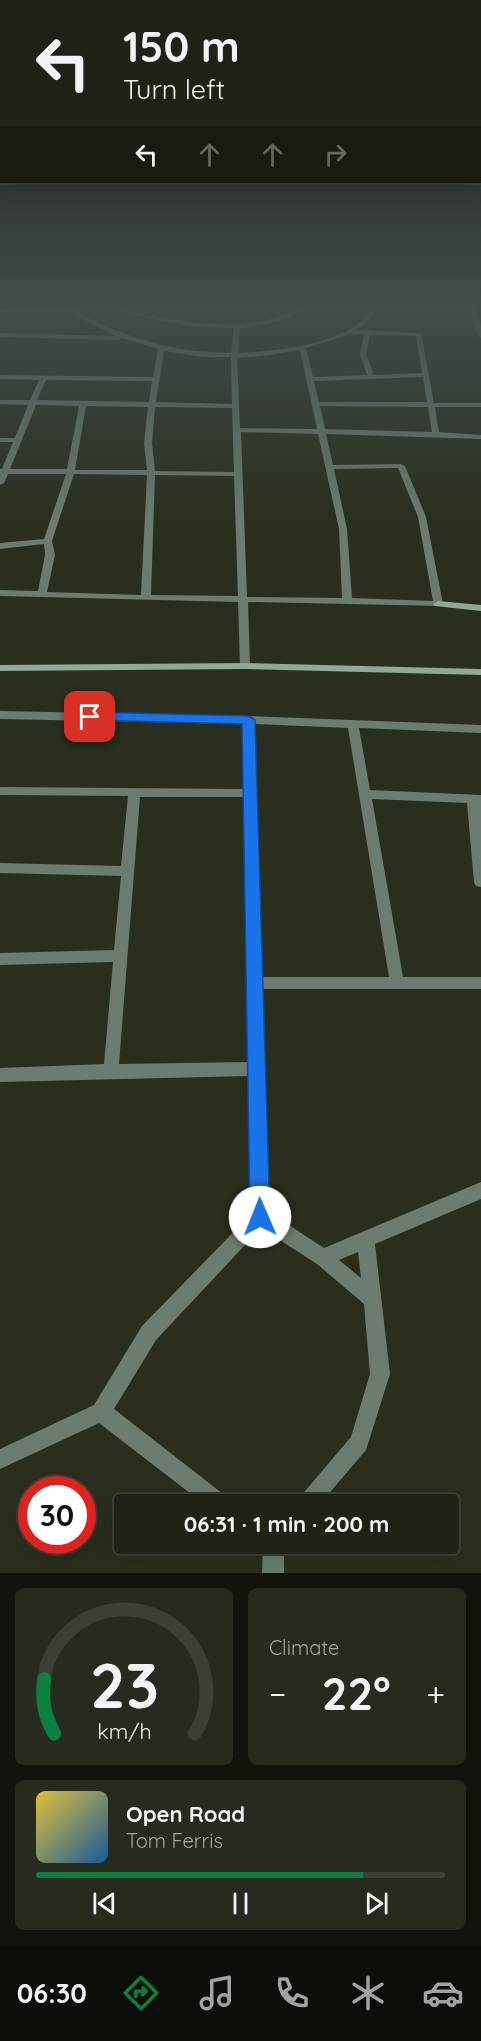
<!DOCTYPE html>
<meta charset="utf-8">
<style>
:root{--surface:#1f2216;--page:#272a1f;--text:#f1f3f6;--muted:#a1a4a1;--line:#3c3f35;--accent:#0b8043}
body{margin:0;font-family:Quicksand,sans-serif;background:var(--page);color:var(--text);height:100vh;display:flex;flex-direction:column;font-size:22px;white-space:nowrap}
*{box-sizing:border-box;margin:0}
p{font-size:20px;color:var(--muted)}
.icon{flex:none;width:33px;height:33px;fill:none;stroke:currentColor;stroke-width:2;stroke-linecap:round;stroke-linejoin:round}
.map{position:relative;height:1573px;overflow:hidden}
.drawer{display:flex;flex-direction:column;gap:15px;padding:15px;background:#11130c;flex:1}
.drawer>*{flex:none}
.hud{position:absolute;left:0px;top:0px;width:482px;height:183px;box-shadow:0 6px 24px #0002,0 0 0 2px var(--line);background:#1f2216;color:var(--text);overflow:hidden}
.speed{position:absolute;left:18px;top:1476px;display:flex;gap:12px;font-size:30px;font-weight:700;text-align:center}
.speed>*{display:grid;place-content:center;width:78px;height:78px;border-radius:50%;background:var(--surface);box-shadow:0 6px 24px #0002,0 0 0 2px var(--line);line-height:1}
.speed .limit{border:9px solid #d22;background:#fff;color:#111}
.pin{position:absolute;display:grid;place-items:center;width:51px;height:51px;color:#fff;margin:-26px;border-radius:12px;box-shadow:0 3px 9px #0006}
.me{position:absolute;width:66px;margin:-33px;rotate:359deg;stroke-linejoin:round;filter:drop-shadow(0 0 4px #0008)}
.turn{display:flex;align-items:center;gap:21px;height:126px;padding:0 24px;font-size:27px}
.turn .icon{width:78px;height:78px;stroke-width:2.5}
.turn b{display:block;font-size:42px;line-height:51px}
.lanes{display:flex;align-items:center;height:57px;padding:0 24px;background:#0003;justify-content:center;gap:30px;direction:ltr}
.lanes .off{opacity:.35}
.big{font-size:45px;font-weight:700;line-height:1.1}
.drawer .tile{flex:1;display:flex;flex-direction:column;justify-content:center;gap:9px;min-width:0;padding:0 21px;border-radius:9px;background:var(--page)}
.drawer .dial{align-items:center;gap:0}
.dial svg{height:156px;overflow:visible;fill:none;stroke:var(--line);stroke-width:7;stroke-linecap:round;text-anchor:middle}
.dial text{fill:var(--text);stroke:none}
.song{display:flex;align-items:center;gap:18px}
.cover{width:72px;height:72px;border-radius:9px;background:linear-gradient(135deg,hsl(50 70% 55%),hsl(210 70% 35%))}
.played{height:6px;border-radius:3px;background:linear-gradient(90deg,var(--accent) 80%,var(--line) 80%)}
.keys{display:flex;justify-content:space-around;direction:ltr}
.heat{display:flex;justify-content:space-between;align-items:center;font-size:33px;direction:ltr}
.drawer .tiles{flex:1;display:grid;gap:15px;grid-template-columns:1fr 1fr}
.tile:last-child{grid-column:span 2}
.trip{position:absolute;left:114px;top:1494px;width:345px;height:60px;border-radius:6px;background:var(--surface);box-shadow:0 6px 24px #0002,0 0 0 2px var(--line);font-weight:700;line-height:60px;text-align:center}
.tab-bar{display:flex;height:96px;justify-content:space-around;align-items:center;background:#0c0e09;color:var(--muted)}
.tab-bar .icon{width:42px;height:42px}
.tab-bar .on{color:var(--accent)}
.tab-bar b{font-size:27px;color:var(--text)}
.map>svg:first-child{display:block}
</style>
<div class="map">
<svg width="481" height="1573" viewBox="0 0 481 1573">
<rect width="100%" height="100%" fill="#292e1e"/>
<g fill="none" stroke-linecap="round" stroke-linejoin="round">
<path fill="#6d7b70" fill-rule="evenodd" d="M 76,305 L 82,305 L 79,310 L 81,314 C 131,340 174,352 231,353 L 234,328 C 195,329 158,321 121,312 L 118,305 L 124,305 L 126,310 C 171,320 217,329 263,321 C 281,317 298,305 316,305 C 294,319 266,325 240,328 L 238,353 C 273,351 358,345 372,305 L 378,305 C 374,317 367,324 356,330 L 421,333 L 434,403 L 481,403 L 481,407 L 435,407 L 439,432 L 481,435 L 481,439 L 326,434 L 333,465 L 401,464 L 405,466 L 426,517 L 443,604 L 441,606 L 248,602 L 250,666 L 245,669 L 240,666 L 238,602 L 0,596 L 0,590 L 38,591 L 45,555 L 44,544 L 0,549 L 0,543 L 44,539 L 66,474 L 8,474 L 4,483 L 0,485 L 0,469 L 2,469 L 13,442 L 0,442 L 0,438 L 15,438 L 28,405 L 0,404 L 0,400 L 30,400 L 39,380 L 0,379 L 0,375 L 153,377 L 158,349 L 122,338 L 119,340 L 0,337 L 0,333 L 116,336 L 76,316 L 74,312 L 0,314 L 0,310 L 74,308 ZM 350,334 L 364,334 L 360,354 L 367,375 L 313,377 L 306,348 ZM 370,335 L 416,336 L 422,373 L 374,375 L 366,354 ZM 300,350 L 317,429 L 240,428 L 237,358 L 270,355 ZM 164,351 L 203,357 L 231,357 L 232,404 L 156,402 ZM 423,377 L 427,402 L 319,402 L 314,381 ZM 46,380 L 152,381 L 149,402 L 37,400 ZM 36,405 L 79,406 L 67,469 L 10,469 ZM 86,406 L 148,407 L 144,443 L 147,470 L 75,470 ZM 320,406 L 428,407 L 432,432 L 325,429 ZM 155,407 L 232,408 L 234,472 L 155,471 L 152,443 ZM 241,432 L 318,434 L 339,529 L 342,598 L 247,597 ZM 398,468 L 418,517 L 433,601 L 352,598 L 347,529 L 334,469 ZM 74,474 L 147,475 L 141,595 L 47,592 L 55,555 L 52,541 ZM 155,475 L 234,476 L 238,596 L 151,595 Z
M 469,305 L 475,305 L 481,325 L 481,338 L 478,336 Z
M 0,711 L 248,716 L 481,725 L 481,733 L 359,728 L 370,790 L 481,795 L 481,887 L 476,886 L 474,882 L 467,803 L 372,799 L 403,977 L 481,977 L 481,989 L 262,989 L 269,1212 L 324,1248 L 481,1182 L 481,1199 L 375,1244 L 390,1374 L 366,1450 L 320,1504 L 297,1504 L 300,1497 L 351,1437 L 370,1374 L 364,1304 L 317,1264 L 261,1228 L 156,1340 L 114,1409 L 227,1497 L 230,1504 L 204,1504 L 99,1423 L 0,1469 L 0,1449 L 94,1405 L 142,1326 L 251,1214 L 249,1076 L 0,1082 L 0,1068 L 104,1064 L 113,962 L 0,965 L 0,953 L 114,950 L 121,876 L 0,873 L 0,863 L 121,866 L 128,796 L 0,795 L 0,787 L 244,789 L 242,724 L 0,719 ZM 254,724 L 348,728 L 389,977 L 261,977 ZM 140,797 L 244,797 L 249,1062 L 119,1064 ZM 358,1252 L 361,1278 L 339,1260 Z
M 263,1544 L 284,1544 L 284,1573 L 262,1573 Z"/>
<path fill="#92a897" fill-rule="evenodd" d="M 438,601 L 481,605 L 481,611 L 435,606 L 433,604 Z
M 245,663 L 481,669 L 481,675 L 245,669 L 0,671 L 0,665 Z"/>
</g>
<linearGradient id="sky" x2="0" y2="1"><stop stop-color="#171910"/><stop offset="0.58" stop-color="#434c4c"/><stop offset="1" stop-color="#434c4c" stop-opacity="0"/></linearGradient>
<rect width="481" height="525" fill="url(#sky)"/>
<path fill="#1a73e8" stroke="#114b97" stroke-width="1.5" d="M 90,712 L 249,716 L 255,720 L 270,1217 L 267,1224 L 260,1226 L 253,1224 L 250,1217 L 242,724 L 86,720 L 84,717 L 86,714 Z"/>
</svg>
<div class="speed"><div class="limit">30</div></div>
<div class="pin" style="left:90px;top:717px;background:#d93025"><svg class="icon" aria-label="arrive" viewBox="0 0 24 24"><path d="M6 21V4h12l-3 4 3 4H6"/></svg></div>
<svg class="me" style="left:260px;top:1217px" viewBox="-20 -20 40 40"><circle r="19" fill="#fff"/><path d="M0-13L10 11 0 6-10 11z" fill="#1a73e8"/></svg>
<div class="trip">06:31 · 1 min · 200 m</div>
<div class="hud">
<div class="turn"><svg class="icon" aria-label="left" viewBox="0 0 24 24"><path d="M17 20v-9H6M10 6l-5 5 5 5"/></svg><div><b>150 m</b>Turn left</div></div>
<div class="lanes"><svg class="icon" aria-label="left" viewBox="0 0 24 24"><path d="M17 20v-9H6M10 6l-5 5 5 5"/></svg><svg class="icon off" aria-label="ahead" viewBox="0 0 24 24"><path d="M12 20V5M6 11l6-6 6 6"/></svg><svg class="icon off" aria-label="ahead" viewBox="0 0 24 24"><path d="M12 20V5M6 11l6-6 6 6"/></svg><svg class="icon off" aria-label="right" viewBox="0 0 24 24"><path d="M7 20v-9h11M14 6l5 5-5 5"/></svg></div>
</div>
</div>
<section class="drawer">
<div class="tiles">
<div class="tile dial"><svg viewBox="0 0 100 80">
<path d="M14 69A42 42 0 1 1 86 69"/>
<path d="M14 69A42 42 0 0 1 9 41" stroke="#0b8043"/>
<text x="50" y="56" font-size="32" font-weight="700">23</text>
<text x="50" y="72" font-size="11">km/h</text>
</svg></div>
<div class="tile"><p>Climate</p>
<div class="heat"><a>−</a><b class="big">22°</b><a>+</a></div>
</div>
<div class="tile">
<div class="song"><i class="cover"></i><div><b>Open Road</b><p>Tom Ferris</p></div></div>
<div class="played"></div>
<div class="keys"><svg class="icon" aria-label="previous" viewBox="0 0 24 24"><path d="M18 5L8 12l10 7zM5 5v14"/></svg><svg class="icon" aria-label="pause" viewBox="0 0 24 24"><path d="M8 5v14M16 5v14"/></svg><svg class="icon" aria-label="next" viewBox="0 0 24 24"><path d="M6 5l10 7-10 7zM19 5v14"/></svg></div>
</div>
</div>
</section>
<nav class="tab-bar">
<b>06:30</b>
<svg class="icon on" aria-label="directions" viewBox="0 0 24 24"><path d="M12 3l9 9-9 9-9-9zM9 14v-3h6M13 9l2 2-2 2"/></svg>
<svg class="icon" aria-label="music" viewBox="0 0 24 24"><path d="M9 18V5l10-2v13"/><circle cx="6" cy="18" r="3"/><circle cx="16" cy="16" r="3"/></svg>
<svg class="icon" aria-label="phone" viewBox="0 0 24 24"><path d="M5 4h4l2 5-3 2q2 4 5 5l2-3 5 2v4C11 20 4 13 5 4z"/></svg>
<svg class="icon" aria-label="climate" viewBox="0 0 24 24"><path d="M12 3v18M4 7l16 10M4 17L20 7"/></svg>
<svg class="icon" aria-label="car" viewBox="0 0 24 24"><path d="M5 17H2v-5l4-1 3-4h7l3 4 3 1v5h-3M9 17h6M6 11h13"/><circle cx="7" cy="17" r="2"/><circle cx="17" cy="17" r="2"/></svg>
</nav>
